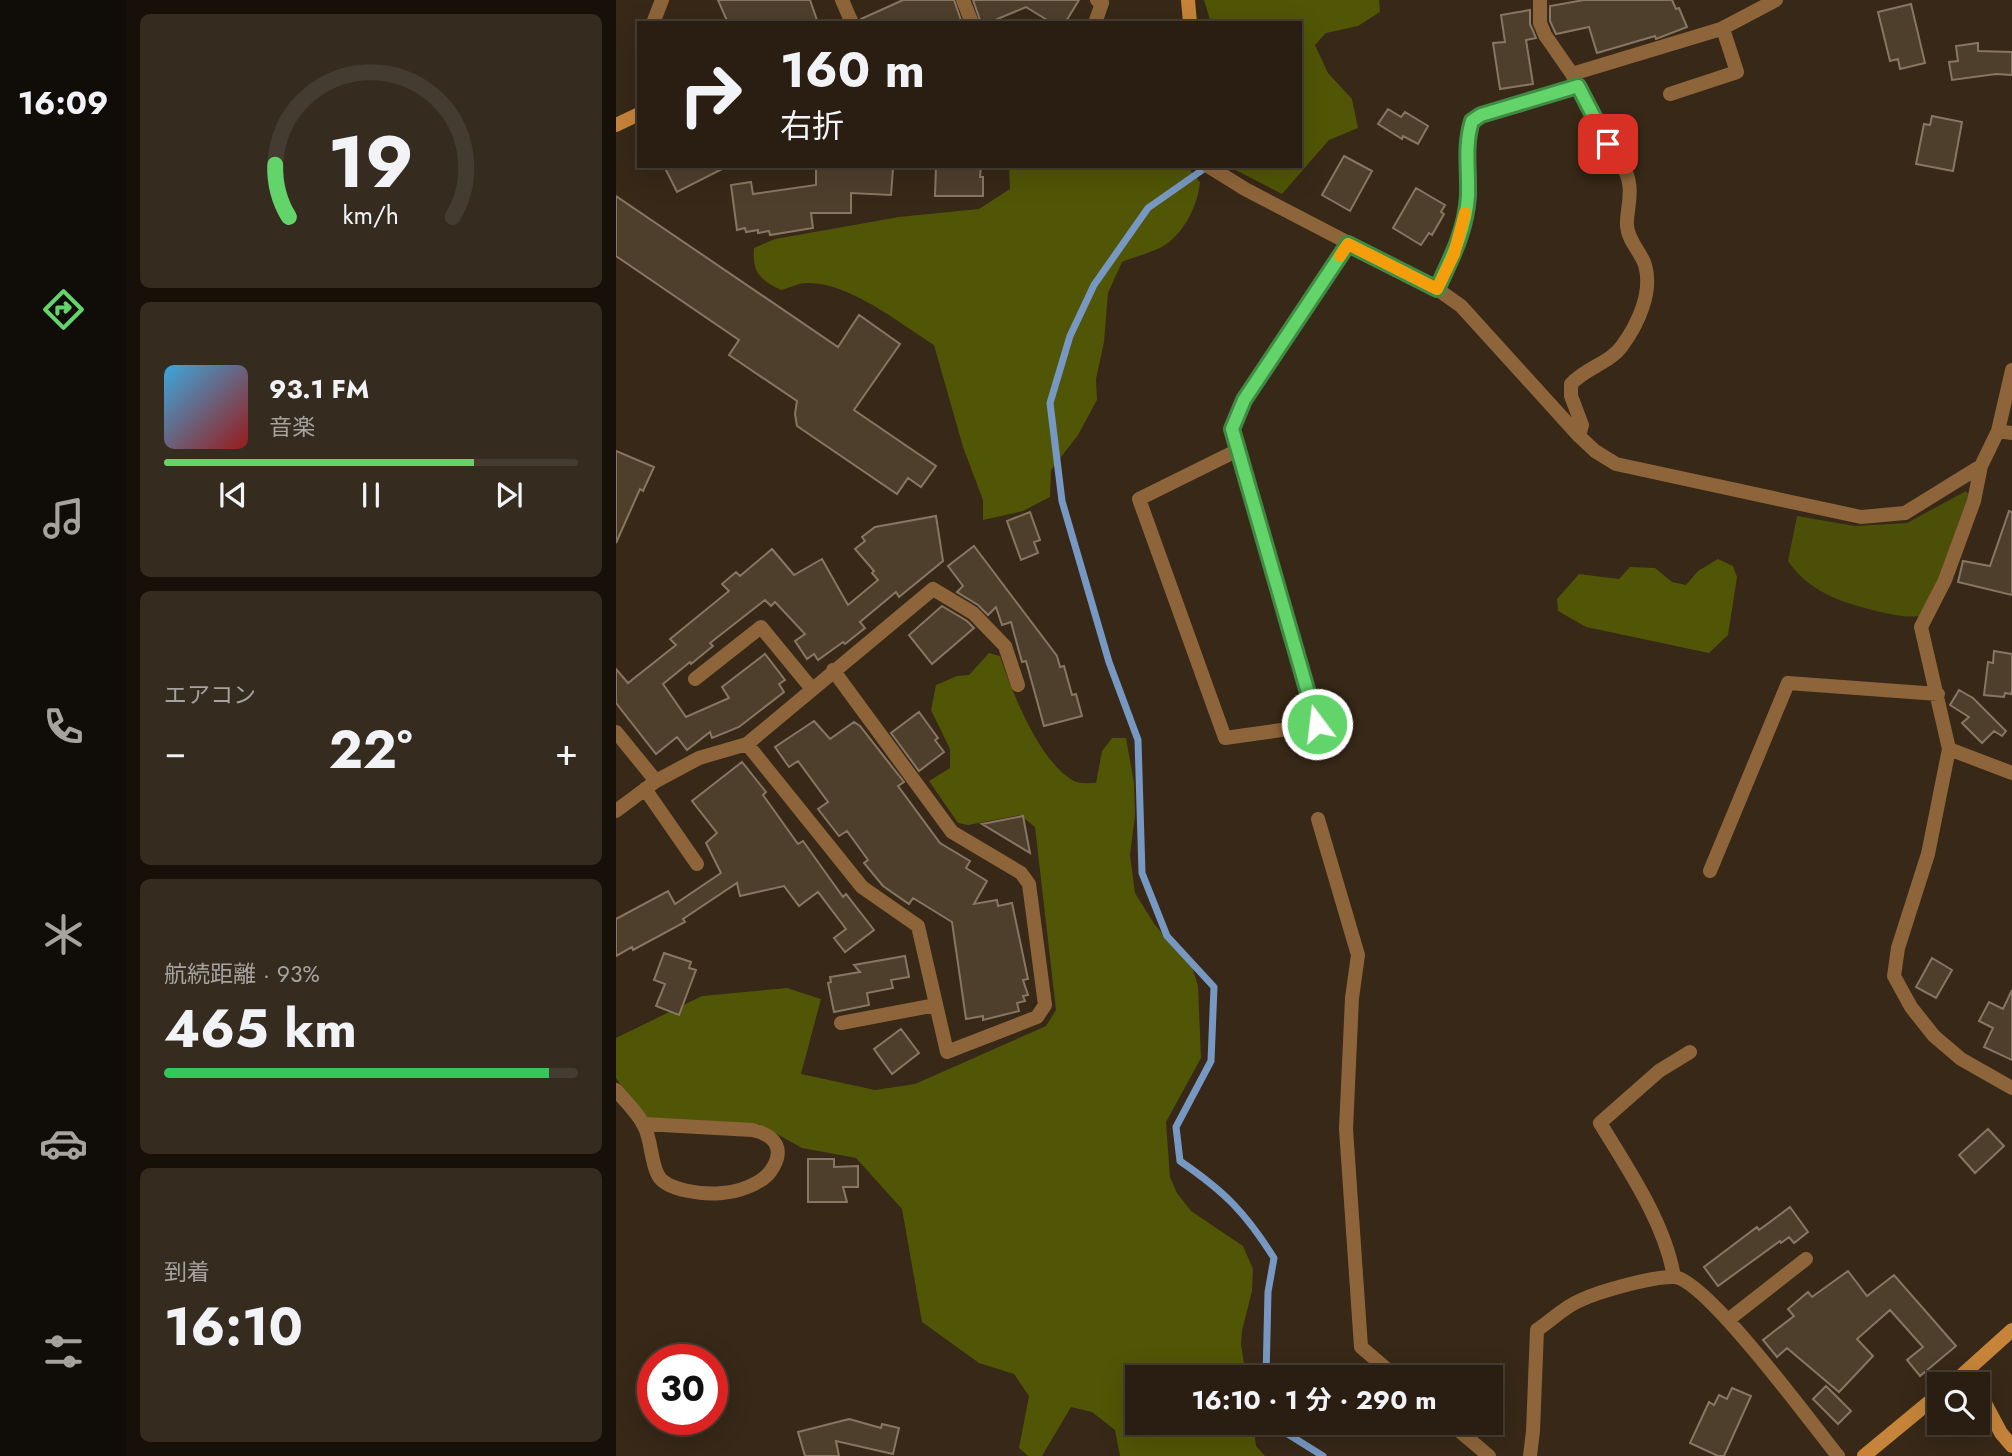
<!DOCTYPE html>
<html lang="ja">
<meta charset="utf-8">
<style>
:root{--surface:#291e11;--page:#352b1f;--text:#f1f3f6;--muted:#a5a29f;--line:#453c31;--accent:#62d469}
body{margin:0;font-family:Jost,"Noto Sans JP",sans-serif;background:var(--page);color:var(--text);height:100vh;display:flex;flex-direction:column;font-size:26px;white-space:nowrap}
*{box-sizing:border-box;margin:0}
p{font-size:23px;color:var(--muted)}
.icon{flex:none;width:38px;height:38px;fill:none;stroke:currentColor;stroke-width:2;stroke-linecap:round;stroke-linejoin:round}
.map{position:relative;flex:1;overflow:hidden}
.panel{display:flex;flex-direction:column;gap:14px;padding:14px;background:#171009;width:490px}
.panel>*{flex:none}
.hud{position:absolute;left:21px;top:21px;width:665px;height:147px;border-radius:0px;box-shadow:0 7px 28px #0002,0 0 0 2px var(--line);background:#291e11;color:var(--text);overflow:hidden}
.buttons{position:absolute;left:1311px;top:1372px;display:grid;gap:14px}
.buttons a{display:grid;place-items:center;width:63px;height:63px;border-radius:0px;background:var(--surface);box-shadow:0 7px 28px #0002,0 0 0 2px var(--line);font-size:35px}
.speed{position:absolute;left:21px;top:1344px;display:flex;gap:14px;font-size:35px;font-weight:700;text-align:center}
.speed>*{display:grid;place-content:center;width:91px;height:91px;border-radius:50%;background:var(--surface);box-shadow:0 7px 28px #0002,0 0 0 2px var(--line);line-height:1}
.speed .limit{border:10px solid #d22;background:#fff;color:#111}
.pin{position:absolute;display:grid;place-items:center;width:60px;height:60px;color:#fff;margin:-30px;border-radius:14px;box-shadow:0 4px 10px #0006}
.me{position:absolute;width:77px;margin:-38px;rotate:345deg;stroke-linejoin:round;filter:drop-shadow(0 0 5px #0008)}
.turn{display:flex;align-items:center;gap:24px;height:147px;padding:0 28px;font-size:32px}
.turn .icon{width:91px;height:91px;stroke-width:2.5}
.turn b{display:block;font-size:49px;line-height:60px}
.big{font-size:52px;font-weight:700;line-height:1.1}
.panel .tile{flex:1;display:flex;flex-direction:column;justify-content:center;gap:10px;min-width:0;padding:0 24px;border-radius:10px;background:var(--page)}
.panel .dial{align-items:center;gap:0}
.dial svg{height:182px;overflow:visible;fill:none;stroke:var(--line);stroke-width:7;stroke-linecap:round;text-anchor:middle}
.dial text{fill:var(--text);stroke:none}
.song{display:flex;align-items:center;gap:21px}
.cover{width:84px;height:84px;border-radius:10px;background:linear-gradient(135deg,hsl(200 70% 55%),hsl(0 70% 35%))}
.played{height:7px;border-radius:4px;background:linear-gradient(90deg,var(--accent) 75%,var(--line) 75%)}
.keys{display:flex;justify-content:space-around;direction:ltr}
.heat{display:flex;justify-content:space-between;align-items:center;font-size:38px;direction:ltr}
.charge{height:10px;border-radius:5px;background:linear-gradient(90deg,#34c759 93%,var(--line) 0)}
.trip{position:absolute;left:509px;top:1365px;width:378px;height:70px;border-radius:0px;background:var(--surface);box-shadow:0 7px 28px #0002,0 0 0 2px var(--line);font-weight:700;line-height:70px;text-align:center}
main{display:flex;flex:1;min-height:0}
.tabs{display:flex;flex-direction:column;width:126px;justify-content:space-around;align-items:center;background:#100c07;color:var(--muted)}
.tabs .icon{width:49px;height:49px}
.tabs .selected{color:var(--accent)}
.tabs b{font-size:32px;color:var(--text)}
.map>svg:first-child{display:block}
</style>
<main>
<nav class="tabs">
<b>16:09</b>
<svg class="icon selected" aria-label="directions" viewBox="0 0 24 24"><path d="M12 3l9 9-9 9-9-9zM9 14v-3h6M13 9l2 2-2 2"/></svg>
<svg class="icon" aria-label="music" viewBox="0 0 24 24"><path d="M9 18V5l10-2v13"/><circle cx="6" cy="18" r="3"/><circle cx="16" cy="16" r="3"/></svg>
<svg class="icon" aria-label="phone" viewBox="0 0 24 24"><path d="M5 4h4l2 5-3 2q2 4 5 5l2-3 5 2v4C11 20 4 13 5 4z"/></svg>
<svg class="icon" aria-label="climate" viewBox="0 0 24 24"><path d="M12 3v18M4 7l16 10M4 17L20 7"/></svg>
<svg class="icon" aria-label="car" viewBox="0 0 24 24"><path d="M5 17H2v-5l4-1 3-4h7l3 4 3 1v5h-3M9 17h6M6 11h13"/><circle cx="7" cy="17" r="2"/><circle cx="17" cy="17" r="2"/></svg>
<svg class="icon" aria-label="filters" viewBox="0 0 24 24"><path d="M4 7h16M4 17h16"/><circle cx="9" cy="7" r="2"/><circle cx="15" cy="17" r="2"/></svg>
</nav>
<section class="panel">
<div class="tile dial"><svg viewBox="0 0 100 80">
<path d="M14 69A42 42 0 1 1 86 69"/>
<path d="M14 69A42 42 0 0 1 8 46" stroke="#62d469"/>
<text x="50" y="56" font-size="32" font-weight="700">19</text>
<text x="50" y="72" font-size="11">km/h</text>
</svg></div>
<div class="tile">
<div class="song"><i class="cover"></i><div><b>93.1 FM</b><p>音楽</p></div></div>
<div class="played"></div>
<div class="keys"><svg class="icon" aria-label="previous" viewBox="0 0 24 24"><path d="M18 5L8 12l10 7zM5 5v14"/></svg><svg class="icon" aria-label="pause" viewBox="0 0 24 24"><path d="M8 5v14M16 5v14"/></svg><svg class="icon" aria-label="next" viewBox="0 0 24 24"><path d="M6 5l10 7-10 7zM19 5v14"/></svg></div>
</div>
<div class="tile"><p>エアコン</p>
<div class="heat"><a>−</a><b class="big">22°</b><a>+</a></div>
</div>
<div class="tile"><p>航続距離 · 93%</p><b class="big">465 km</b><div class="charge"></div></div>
<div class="tile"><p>到着</p><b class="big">16:10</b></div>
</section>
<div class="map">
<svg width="1396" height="1456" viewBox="0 0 1396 1456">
<rect width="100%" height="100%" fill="#372817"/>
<path fill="#4b4f07" d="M 1350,491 L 1353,495 L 1324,574 L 1303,616 C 1288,618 1275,614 1260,611 C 1225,602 1193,592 1172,561 L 1181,516 L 1239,526 L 1291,523 Z"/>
<path fill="#515506" d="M 588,0 L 763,0 L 764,12 L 742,26 L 710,33 L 699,45 L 712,73 L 736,99 L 742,128 L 713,140 L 666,194 L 612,166 L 684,166 L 684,23 L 595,23 Z
M 393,166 L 565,166 L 574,170 L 584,182 C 582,204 570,229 552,243 C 540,252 520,256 506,262 L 492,293 L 488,342 L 480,379 L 481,400 L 462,435 L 435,470 L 434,497 L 407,511 L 367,520 L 367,500 L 347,447 L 318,345 C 283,323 233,282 191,283 C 183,283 173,288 165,290 C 144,280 136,272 138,248 L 159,239 L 283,217 L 363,209 L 394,189 Z
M 1102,559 L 1117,566 L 1121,577 L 1112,635 L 1093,653 L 970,627 L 942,611 L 941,599 L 963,574 L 1003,579 L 1014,567 L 1039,568 L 1056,582 L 1070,585 L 1082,571 Z
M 373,653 L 384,656 C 396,692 424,763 458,781 C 464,784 473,783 480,783 L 486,751 L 496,738 L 510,738 L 518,783 L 519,815 L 514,855 L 519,893 L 539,925 L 576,967 L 582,986 L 585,1058 L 550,1122 L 554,1177 L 561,1193 L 575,1211 L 627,1246 L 637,1269 L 636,1291 L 626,1331 L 625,1344 L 630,1377 L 522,1377 L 522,1423 L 637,1423 L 640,1446 L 649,1456 L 504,1456 L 499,1430 L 476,1412 L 455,1407 L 426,1456 L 412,1456 L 403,1448 L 413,1396 L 398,1374 L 363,1363 L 306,1322 L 286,1209 L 240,1158 L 186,1148 L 143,1124 L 33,1124 L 0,1078 L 0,1038 L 86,996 L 171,988 L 205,999 L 185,1074 L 259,1090 L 299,1084 L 430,1026 L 440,1010 L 419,827 L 404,815 L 352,825 L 342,823 L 313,781 L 334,768 L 334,749 L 315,710 L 320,685 L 341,676 L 353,675 Z"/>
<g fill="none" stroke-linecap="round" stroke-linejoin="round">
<path stroke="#7798c2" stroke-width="7" d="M 592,166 L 532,208 L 478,285 L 454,336 L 434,403 L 446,501 L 493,662 L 522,740 L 526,873 L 551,936 L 598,987 L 595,1061 L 560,1127 L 564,1161 C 609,1192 629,1212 658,1258 L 652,1292 L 650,1377
M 654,1423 L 707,1456"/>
</g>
<path fill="#4e3e2c" stroke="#877662" stroke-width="2" d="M 102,0 L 194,0 L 202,23 L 112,23 Z
M 287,0 L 338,0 L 346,23 L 245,23 L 245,19 Z
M 357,0 L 463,0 L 449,23 L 436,23 L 410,7 L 372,23 L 365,23 Z
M 968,0 L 1056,0 L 1060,9 L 1063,8 L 1071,27 L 1040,39 L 1039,36 L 981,53 L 973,27 L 940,34 L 934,21 L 934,6 Z
M 1295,4 L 1309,63 L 1284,69 L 1282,59 L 1274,61 L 1262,12 Z
M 914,10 L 914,24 L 920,38 L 910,40 L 917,84 L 884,89 L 877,43 L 889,42 L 885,15 Z
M 1362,43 L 1362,51 L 1396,52 L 1396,75 L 1380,74 L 1336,80 L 1333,62 L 1342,61 L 1340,46 Z
M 772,109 L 785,117 L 789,112 L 812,126 L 802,144 L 787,136 L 786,139 L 762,124 Z
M 1316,116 L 1346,122 L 1337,171 L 1300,164 L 1308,124 L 1314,125 Z
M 728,156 L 756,171 L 734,211 L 706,195 Z
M 48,166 L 112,166 L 61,192 Z
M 200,166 L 277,169 L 275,195 L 235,193 L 235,213 L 195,213 L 197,228 L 154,235 L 153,231 L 142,233 L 142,230 L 130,232 L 129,228 L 121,230 L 115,185 L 135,182 L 137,194 L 200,185 Z
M 320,166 L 365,166 L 364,177 L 367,177 L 367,196 L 319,196 Z
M 800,188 L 829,205 L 825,212 L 828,214 L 816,235 L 813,233 L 805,245 L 777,228 Z
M 0,196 L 222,347 L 243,315 L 284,344 L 238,410 L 320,466 L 305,487 L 292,478 L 281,494 L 181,426 L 179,414 L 181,401 L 113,355 L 123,340 L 0,256 Z
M 0,451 L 38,467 L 27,491 L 24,489 L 0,543 Z
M 1393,511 L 1396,512 L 1396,595 L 1342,582 L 1347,561 L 1374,566 Z
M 414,512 L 424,540 L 418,542 L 422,553 L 405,560 L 391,521 Z
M 320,516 L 327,561 L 283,597 L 280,592 L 244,622 L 249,628 L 229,644 L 227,642 L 202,660 L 198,654 L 191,659 L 179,641 L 189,634 L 159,602 L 155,606 L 149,600 L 94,643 L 97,646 L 75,664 L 74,662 L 47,684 L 70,717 L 113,698 L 106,687 L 149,654 L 169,680 L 163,684 L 168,692 L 123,727 L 96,738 L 94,732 L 71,750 L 61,737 L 40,754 L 0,703 L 0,669 L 12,683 L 60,645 L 54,639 L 113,591 L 106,584 L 120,572 L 124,576 L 156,549 L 178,575 L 206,559 L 232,605 L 262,580 L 256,573 L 258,571 L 239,549 L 249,541 L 246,537 L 259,527 Z
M 358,546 L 441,656 L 444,667 L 448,666 L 456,695 L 460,694 L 466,716 L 428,726 L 410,661 L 406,662 L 395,622 L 386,625 L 380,607 L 372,615 L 362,605 L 341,592 L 347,586 L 332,566 Z
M 326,606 L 351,621 L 358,628 L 316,664 L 293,635 Z
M 1378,651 L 1396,654 L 1396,691 L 1395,694 L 1389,693 L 1388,697 L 1368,695 L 1372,662 L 1377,663 Z
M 1343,690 L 1357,698 L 1390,731 L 1386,736 L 1378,731 L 1366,743 L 1346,723 L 1353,717 L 1334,705 Z
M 303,712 L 322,738 L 319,740 L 328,752 L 303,771 L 275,733 Z
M 198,721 L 214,739 L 238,722 L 244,726 L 288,782 L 282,786 L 324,843 L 354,861 L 350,868 L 371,881 L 358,904 L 381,900 L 382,906 L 396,903 L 412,979 L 407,980 L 412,995 L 407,996 L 409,1001 L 401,1003 L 403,1011 L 367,1020 L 367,1016 L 350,1019 L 336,922 L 297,898 L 293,904 L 267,886 L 248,863 L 252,860 L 231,831 L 223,836 L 202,809 L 212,802 L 182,761 L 173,767 L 159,747 Z
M 126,762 L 150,792 L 147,795 L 182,844 L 187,841 L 227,897 L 230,894 L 258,930 L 229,952 L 218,938 L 230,929 L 202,892 L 183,906 L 168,886 L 124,896 L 121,883 L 67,919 L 69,922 L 17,950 L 16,947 L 0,956 L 0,919 L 52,891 L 59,904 L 105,873 L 90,843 L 101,833 L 76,801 Z
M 407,816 L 414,853 L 366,824 Z
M 48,953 L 75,962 L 73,968 L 80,970 L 63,1015 L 40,1006 L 49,984 L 38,980 Z
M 289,956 L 293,977 L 275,980 L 277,988 L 251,993 L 253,1005 L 218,1012 L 212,983 L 215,982 L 214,977 L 244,972 L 238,965 Z
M 1316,958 L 1336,970 L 1320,998 L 1300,987 Z
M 1396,990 L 1396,1060 L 1368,1047 L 1377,1028 L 1363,1021 L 1373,1002 L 1387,1009 Z
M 285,1029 L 303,1053 L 276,1074 L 258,1049 Z
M 1372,1129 L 1388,1146 L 1359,1173 L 1343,1155 Z
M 192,1159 L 218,1159 L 218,1167 L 242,1166 L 242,1187 L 227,1187 L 231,1202 L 192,1202 Z
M 1174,1207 L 1192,1232 L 1178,1243 L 1173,1237 L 1165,1243 L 1164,1241 L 1102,1286 L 1088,1267 L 1141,1227 L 1143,1230 Z
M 1232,1271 L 1251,1296 L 1278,1275 L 1340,1346 L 1304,1376 L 1291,1360 L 1307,1347 L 1274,1310 L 1241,1339 L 1257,1356 L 1223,1392 L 1171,1348 L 1161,1357 L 1147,1340 L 1178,1316 L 1172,1309 L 1192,1292 L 1196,1297 Z
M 1210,1386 L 1235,1411 L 1222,1424 L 1197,1399 Z
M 1116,1388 L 1135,1396 L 1108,1456 L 1102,1456 L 1074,1443 L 1093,1402 L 1098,1405 L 1103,1395 L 1111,1399 Z
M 233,1419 L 265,1428 L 266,1424 L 283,1428 L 277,1454 L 220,1441 L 223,1456 L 189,1456 L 182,1432 Z"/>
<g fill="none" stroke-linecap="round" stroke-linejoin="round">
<path stroke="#8e653a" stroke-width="14" d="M 226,0 L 236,23
M 347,0 L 356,23
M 924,0 L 924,23 L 929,35 L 956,74 L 1105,29 L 1160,0
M 37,23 L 46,0
M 479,23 L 486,3 L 481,0
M 956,74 C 965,91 973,109 982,127 C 991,143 1011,166 1013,183 C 1016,198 1010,213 1011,226 C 1012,241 1025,252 1029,265 C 1037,292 1022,324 1006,346 C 994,363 969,368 955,384 L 955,396 L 966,425 L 963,436
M 1054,94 L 1121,72 L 1107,29
M 592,166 L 629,189 L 821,289 L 845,306 L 963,436 L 979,451 L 1000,464 L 1245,517 L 1289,513 L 1365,466
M 821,289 C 835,259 850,230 851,196 C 853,171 848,146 856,121 L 865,115 L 962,86
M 1396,370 L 1382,431 L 1365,466 L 1358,501 L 1329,580 L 1305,627 L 1333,749 L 1312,854 L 1282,948 L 1278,976 L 1295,1007 L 1318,1036 L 1345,1059 L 1396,1088
M 1382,431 L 1396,433
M 622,450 L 523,499 L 609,738 L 701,725 L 616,429 L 628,400 L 732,244
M 79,679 L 145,627 L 196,689
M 0,732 L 40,781
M 131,744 L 246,887 L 302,926 L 331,1052 L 421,1017 L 429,1005 L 413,884 L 405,873 L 336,832 L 217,670
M 1333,749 L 1396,773
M 29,789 L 81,864
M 0,811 L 40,781 L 83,758 L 131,744 L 317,589 L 357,613 L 389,646 L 402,685
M 702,819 L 742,955 L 736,998 L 730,1129 L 745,1347 L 780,1377
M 1094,871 L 1172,683 L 1322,694
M 225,1023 L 320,1005
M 0,1090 C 9,1101 21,1112 27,1124 C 36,1139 34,1160 42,1175 C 50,1191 90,1195 106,1193 C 122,1192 145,1184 154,1172 C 170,1150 160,1135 136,1130 L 28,1124
M 1058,1277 C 1049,1223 1012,1169 984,1123 L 1043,1071 L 1074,1052
M 1112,1320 L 1190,1259
M 834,1423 L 873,1456
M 914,1456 L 917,1431 L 921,1330 C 935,1321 949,1306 965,1300 C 984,1291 1038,1276 1058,1277 C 1090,1279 1197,1425 1222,1456"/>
<path stroke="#c6843a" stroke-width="14" d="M 572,0 L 574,23
M 0,125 L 23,114
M 1336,1384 L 1396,1330
M 1362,1390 L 1385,1433 L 1396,1446
M 1248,1456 L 1323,1394"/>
</g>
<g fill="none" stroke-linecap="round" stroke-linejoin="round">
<g stroke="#408a44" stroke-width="18">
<path id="route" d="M 701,724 L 616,429 L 628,400 L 732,244 L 821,289 C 835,259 850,230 852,196 C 853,171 848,146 856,121 L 865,115 L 962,86 L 992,144"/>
</g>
<use href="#route" stroke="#62d469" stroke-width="12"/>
<path stroke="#f59e0b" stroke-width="12" d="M 724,256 L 732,244 L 821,289 L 838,254 L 849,213"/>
</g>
</svg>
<div class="buttons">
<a><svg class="icon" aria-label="search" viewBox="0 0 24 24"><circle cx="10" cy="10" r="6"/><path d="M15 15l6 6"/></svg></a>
</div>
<div class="speed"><div class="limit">30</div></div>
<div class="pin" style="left:992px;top:144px;background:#d93025"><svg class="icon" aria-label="arrive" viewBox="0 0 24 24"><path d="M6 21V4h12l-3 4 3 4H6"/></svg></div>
<svg class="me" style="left:701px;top:724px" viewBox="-20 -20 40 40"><circle r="17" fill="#62d469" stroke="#fff" stroke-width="3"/><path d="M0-11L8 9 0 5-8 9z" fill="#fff"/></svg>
<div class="trip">16:10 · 1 分 · 290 m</div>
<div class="hud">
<div class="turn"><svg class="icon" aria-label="right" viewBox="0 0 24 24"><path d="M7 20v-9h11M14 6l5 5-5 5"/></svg><div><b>160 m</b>右折</div></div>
</div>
</div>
</main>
